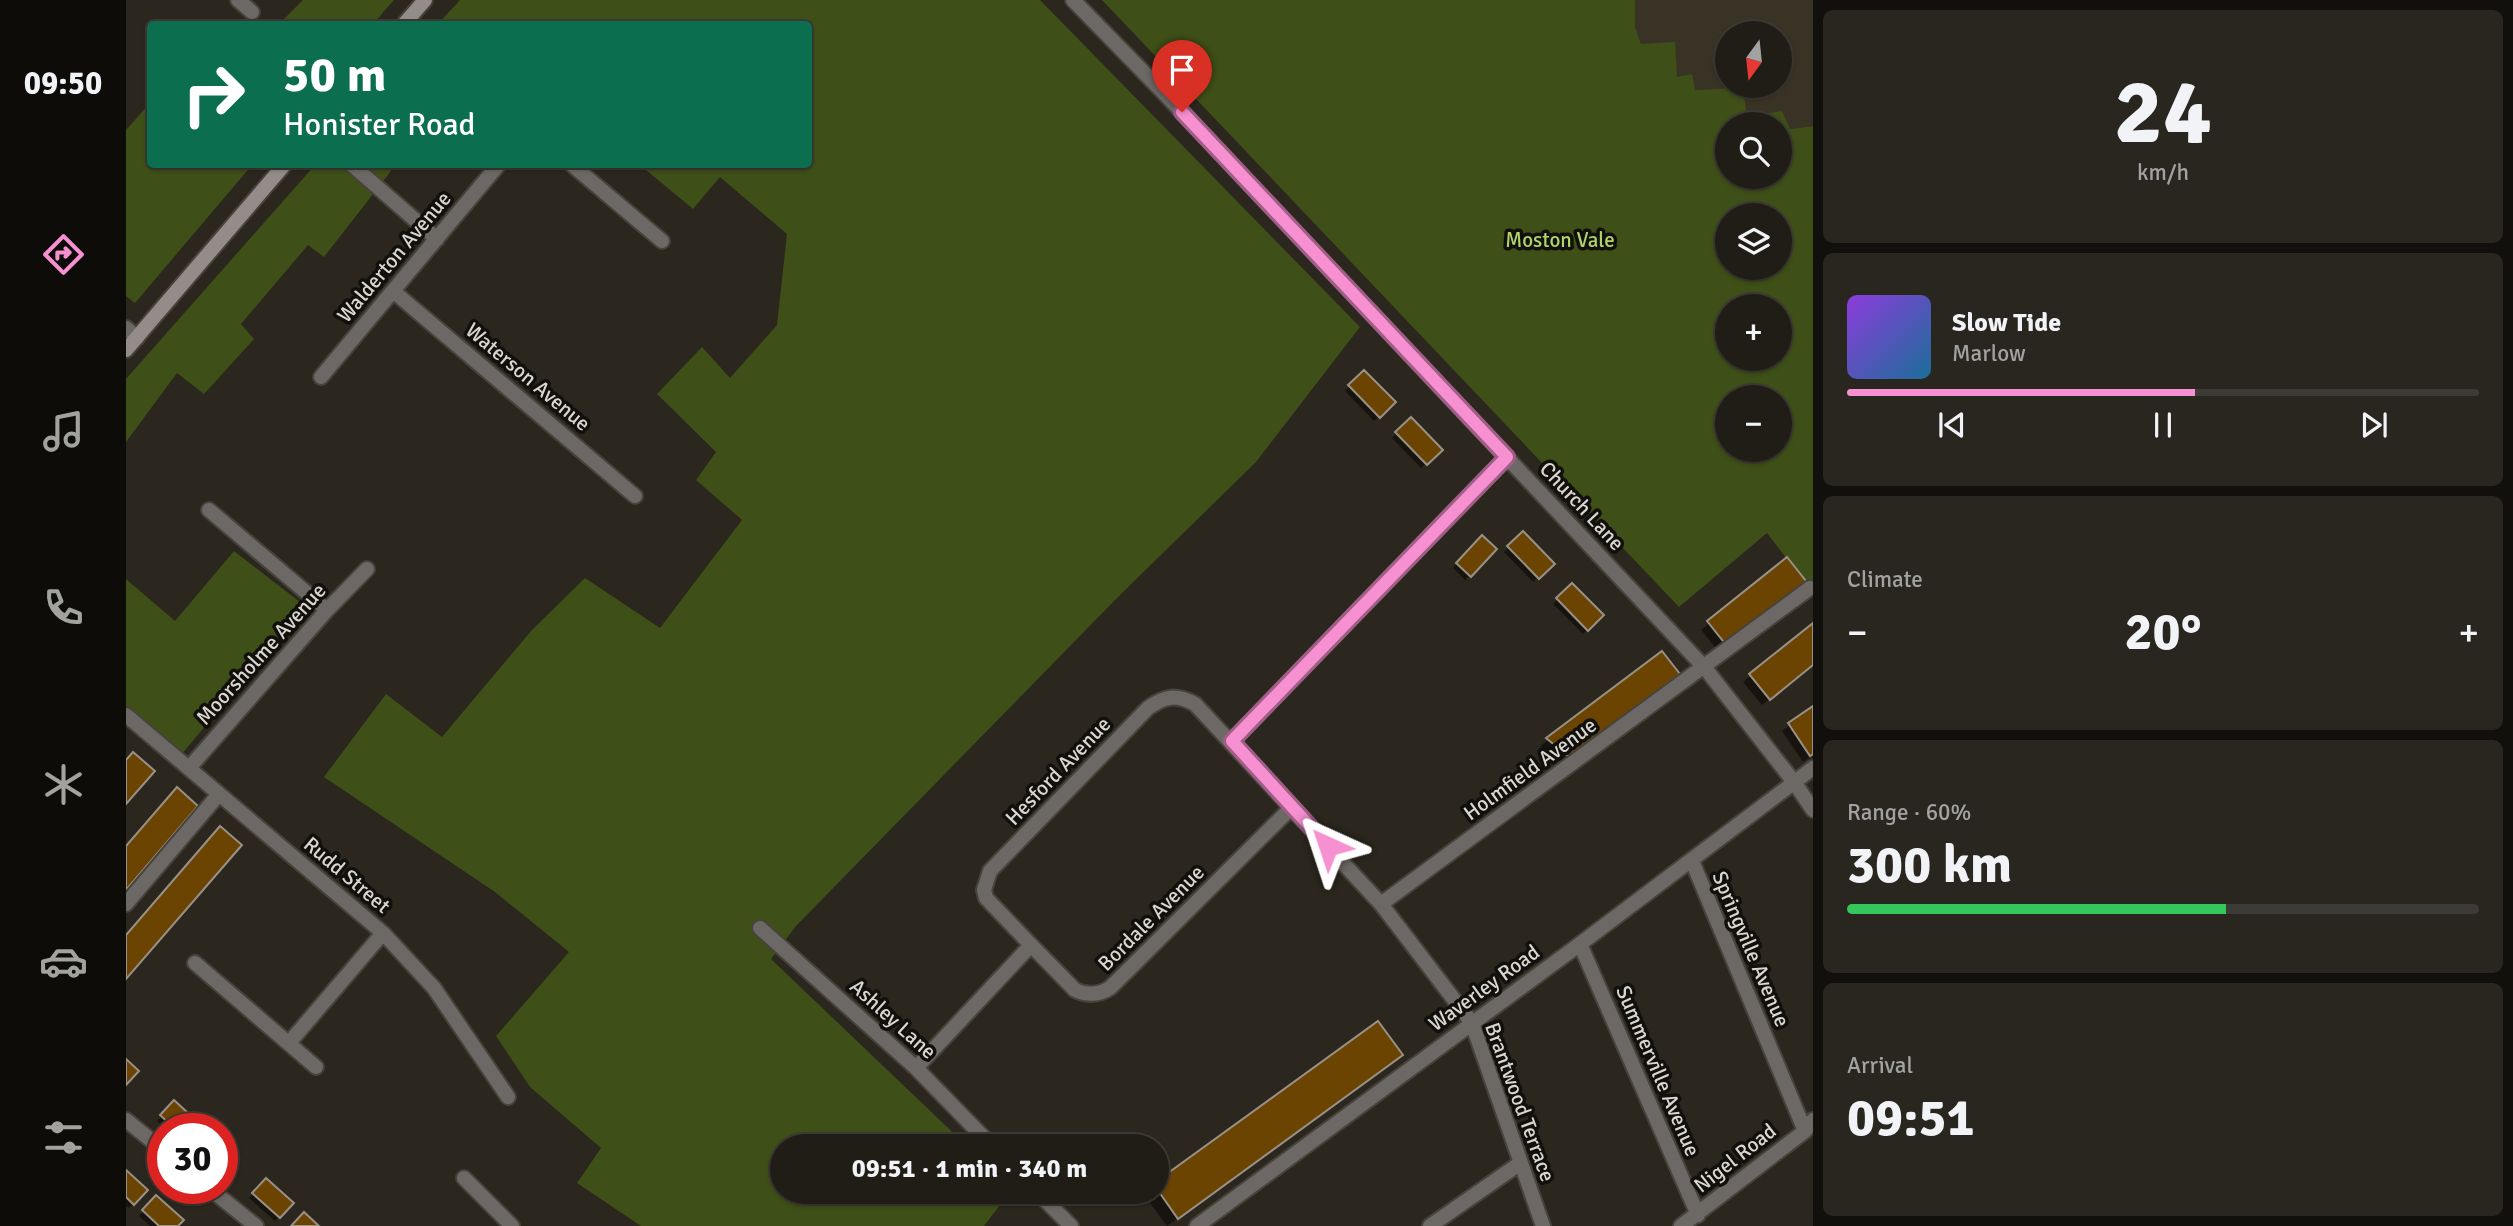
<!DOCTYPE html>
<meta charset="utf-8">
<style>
:root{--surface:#201d16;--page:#28261f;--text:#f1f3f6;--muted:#a2a2a1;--line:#3d3b35;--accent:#f690d0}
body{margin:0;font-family:Signika,sans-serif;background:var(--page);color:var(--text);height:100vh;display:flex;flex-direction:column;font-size:26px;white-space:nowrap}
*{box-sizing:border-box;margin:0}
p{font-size:23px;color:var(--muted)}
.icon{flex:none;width:38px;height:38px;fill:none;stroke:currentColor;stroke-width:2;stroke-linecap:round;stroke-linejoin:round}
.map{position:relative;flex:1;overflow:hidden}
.details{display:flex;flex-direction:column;gap:10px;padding:10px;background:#12100c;width:700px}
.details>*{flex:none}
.top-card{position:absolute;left:21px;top:21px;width:665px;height:147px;border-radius:7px;box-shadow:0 2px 5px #0004,0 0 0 2px var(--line);background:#0b6e4f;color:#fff;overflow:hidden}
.needle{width:46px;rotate:195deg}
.fabs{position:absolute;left:1589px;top:21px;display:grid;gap:14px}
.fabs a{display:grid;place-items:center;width:77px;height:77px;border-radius:50%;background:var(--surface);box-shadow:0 2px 5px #0004,0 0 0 2px var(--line);font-size:35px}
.speed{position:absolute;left:21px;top:1113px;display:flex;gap:14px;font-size:35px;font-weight:700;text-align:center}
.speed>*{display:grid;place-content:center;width:91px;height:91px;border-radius:50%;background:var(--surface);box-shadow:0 2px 5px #0004,0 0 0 2px var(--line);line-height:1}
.speed .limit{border:10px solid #d22;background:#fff;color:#111}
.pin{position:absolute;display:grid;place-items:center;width:60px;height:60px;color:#fff;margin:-72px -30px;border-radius:50% 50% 50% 0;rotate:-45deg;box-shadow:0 0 7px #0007}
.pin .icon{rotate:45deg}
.me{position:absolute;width:77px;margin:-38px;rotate:318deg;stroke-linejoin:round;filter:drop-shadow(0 0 5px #0008)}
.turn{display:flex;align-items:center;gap:24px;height:147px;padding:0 21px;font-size:32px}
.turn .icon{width:91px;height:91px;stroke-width:2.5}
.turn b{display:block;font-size:49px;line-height:60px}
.big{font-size:52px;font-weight:800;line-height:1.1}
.details .card{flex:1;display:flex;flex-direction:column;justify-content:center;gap:10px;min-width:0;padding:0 24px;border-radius:10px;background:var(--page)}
.details .dial{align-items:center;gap:0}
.dial b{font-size:91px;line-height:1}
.song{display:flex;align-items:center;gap:21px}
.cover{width:84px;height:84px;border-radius:10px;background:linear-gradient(135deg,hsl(270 70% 55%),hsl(200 70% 35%))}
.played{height:7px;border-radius:4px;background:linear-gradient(90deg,var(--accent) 55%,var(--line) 55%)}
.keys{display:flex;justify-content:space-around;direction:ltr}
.heat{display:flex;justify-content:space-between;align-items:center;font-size:38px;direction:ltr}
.charge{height:10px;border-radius:5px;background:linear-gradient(90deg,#34c759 60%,var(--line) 0)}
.trip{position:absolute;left:644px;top:1134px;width:399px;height:70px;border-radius:35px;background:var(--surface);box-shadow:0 2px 5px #0004,0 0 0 2px var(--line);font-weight:800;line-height:70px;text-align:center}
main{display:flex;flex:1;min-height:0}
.tab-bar{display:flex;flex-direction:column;width:126px;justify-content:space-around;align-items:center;background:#0d0c09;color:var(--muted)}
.tab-bar .icon{width:49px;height:49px}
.tab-bar .active{color:var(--accent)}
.tab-bar b{font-size:32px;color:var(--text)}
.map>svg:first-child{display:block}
</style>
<main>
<nav class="tab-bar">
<b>09:50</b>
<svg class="icon active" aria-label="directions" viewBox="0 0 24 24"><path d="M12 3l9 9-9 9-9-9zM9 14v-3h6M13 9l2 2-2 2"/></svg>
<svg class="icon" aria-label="music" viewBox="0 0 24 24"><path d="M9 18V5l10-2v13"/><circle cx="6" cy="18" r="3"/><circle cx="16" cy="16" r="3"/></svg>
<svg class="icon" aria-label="phone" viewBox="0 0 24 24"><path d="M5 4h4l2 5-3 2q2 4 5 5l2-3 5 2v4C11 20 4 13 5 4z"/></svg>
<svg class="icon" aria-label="climate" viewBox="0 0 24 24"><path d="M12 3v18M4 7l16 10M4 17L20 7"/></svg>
<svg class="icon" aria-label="car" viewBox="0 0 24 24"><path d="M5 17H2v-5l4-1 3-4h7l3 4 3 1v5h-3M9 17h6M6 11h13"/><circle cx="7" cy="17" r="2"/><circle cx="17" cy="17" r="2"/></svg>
<svg class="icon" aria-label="filters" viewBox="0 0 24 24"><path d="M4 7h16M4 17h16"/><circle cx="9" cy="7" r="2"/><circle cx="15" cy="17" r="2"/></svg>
</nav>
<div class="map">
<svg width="1687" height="1226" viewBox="0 0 1687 1226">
<rect width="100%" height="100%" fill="#2b271e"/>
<path fill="#393325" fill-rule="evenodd" d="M 1509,0 L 1687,0 L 1687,126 L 1664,129 L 1656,112 L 1620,117 L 1569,90 L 1551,77 L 1515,44 L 1509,27 ZM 1601,33 L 1654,33 L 1654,86 L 1601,86 Z"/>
<path fill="#3e4f17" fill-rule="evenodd" d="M 177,0 L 268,0 L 247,24 L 153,24 Z
M 334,0 L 914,0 L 1234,327 L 1130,462 L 994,595 L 670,926 L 645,959 L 841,1146 L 656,1146 L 656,1192 L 884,1192 L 858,1226 L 515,1226 L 451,1183 L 475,1148 L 404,1087 L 370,1036 L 443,952 L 369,892 L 198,777 L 260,694 L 316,737 L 405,631 L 459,578 L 534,628 L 616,520 L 570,480 L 590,452 L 531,394 L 576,347 L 604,378 L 651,325 L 661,234 L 594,177 L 567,209 L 514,165 L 682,164 L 682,24 L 312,24 Z
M 976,0 L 1509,0 L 1509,27 L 1515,44 L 1549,42 L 1551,77 L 1566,74 L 1569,90 L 1617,88 L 1621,117 L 1656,111 L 1664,129 L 1687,126 L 1687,593 L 1641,533 L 1553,607 ZM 1601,124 L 1654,124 L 1654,177 L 1601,177 ZM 1601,215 L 1654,215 L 1654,268 L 1601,268 ZM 1601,306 L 1654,306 L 1654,359 L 1601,359 ZM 1601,397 L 1654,397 L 1654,450 L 1601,450 Z
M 24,103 L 24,164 L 126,165 L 9,303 L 0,296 L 0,130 Z
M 189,165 L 262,165 L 265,171 L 198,257 L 182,245 L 115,324 L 128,339 L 78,394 L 51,373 L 0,442 L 0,379 Z
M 108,551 L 179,606 L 55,755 L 0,707 L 0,579 L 49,621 Z"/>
<path fill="#0007" d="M 1238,372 L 1267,402 L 1248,421 L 1219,391 Z
M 1285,419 L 1314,450 L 1295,468 L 1266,438 Z
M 1397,534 L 1426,564 L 1407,582 L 1378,552 Z
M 1356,537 L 1369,549 L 1339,580 L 1327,568 Z
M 1660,560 L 1678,581 L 1593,652 L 1575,630 Z
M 1446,585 L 1476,615 L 1457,634 L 1427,604 Z
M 1687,625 L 1687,665 L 1636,705 L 1617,682 Z
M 1536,653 L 1552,674 L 1435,763 L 1414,746 Z
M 1687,708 L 1687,755 L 1677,762 L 1656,731 Z
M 1252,1023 L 1275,1055 L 1265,1065 L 1041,1226 L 1018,1195 L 1021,1192 L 1031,1192 L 1031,1183 Z
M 48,1103 L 70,1129 L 40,1129 L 31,1121 Z
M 0,1172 L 19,1190 L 3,1208 L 0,1206 Z
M 140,1180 L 165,1203 L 149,1221 L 123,1198 Z
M 30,1198 L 50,1226 L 24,1226 L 13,1216 Z"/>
<path fill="#6b4402" stroke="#999188" stroke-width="2" d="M 1238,370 L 1270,402 L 1254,418 L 1222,385 Z
M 1285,417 L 1317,450 L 1301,465 L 1269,432 Z
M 1397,531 L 1429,564 L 1413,579 L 1381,546 Z
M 1356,535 L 1371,549 L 1345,577 L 1330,563 Z
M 1661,557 L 1680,581 L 1601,646 L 1581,621 Z
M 1446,583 L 1478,615 L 1462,631 L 1430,598 Z
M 1687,623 L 1687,665 L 1644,700 L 1623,674 Z
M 1536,651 L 1554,674 L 1443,757 L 1420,738 Z
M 1687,706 L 1687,754 L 1684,756 L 1662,723 Z
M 7,752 L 29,771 L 0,804 L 0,760 Z
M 51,787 L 72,806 L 0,890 L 0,846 Z
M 94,826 L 116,845 L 0,979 L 0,935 Z
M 1252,1021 L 1277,1055 L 1052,1219 L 1031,1189 L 1031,1181 Z
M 0,1059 L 13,1071 L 0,1085 Z
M 48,1100 L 75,1125 L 72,1129 L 49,1129 L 34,1115 Z
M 96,1143 L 113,1158 L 100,1173 L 96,1170 Z
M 0,1170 L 22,1190 L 8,1205 L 0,1197 Z
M 140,1178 L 168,1203 L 154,1218 L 126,1193 Z
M 30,1195 L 58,1220 L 52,1226 L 33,1226 L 16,1210 Z
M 178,1212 L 193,1226 L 165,1226 Z"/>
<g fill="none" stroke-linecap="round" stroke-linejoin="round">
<g stroke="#47433b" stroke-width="18">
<path id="street" d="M 112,0 L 126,12
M 947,0 L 1037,92 L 1579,668 L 1668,782 L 1687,810
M 225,164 L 311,239
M 445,164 L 536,241
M 267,291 L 509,496
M 0,328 L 11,338
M 195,377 L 373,164
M 83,510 L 201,610
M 0,715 L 257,933 L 308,988 L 382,1097
M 1106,741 L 1381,457
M 63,768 L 201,610 L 241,569
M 1566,861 L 1679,1131
M 0,904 L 93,794
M 1255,904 L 1684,588
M 634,928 L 790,1068 L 866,1146
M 1454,944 L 1572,1215
M 905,945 L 860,898 L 858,890 L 864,871 L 1022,708 C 1039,696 1050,694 1069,704 L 1255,904 L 1346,1023 L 1417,1226
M 69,963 L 190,1067
M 163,1043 L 257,933
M 790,1068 L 905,945 L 949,990 C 962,996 973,995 984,988 L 1166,807
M 0,1120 L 37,1150
M 338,1178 L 386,1226
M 83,1188 L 130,1226
M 911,1192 L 945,1226
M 1071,1226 L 1454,944 L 1687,768
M 1304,1226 L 1393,1164
M 1555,1226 L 1679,1131 L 1687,1120"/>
</g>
<g stroke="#47433b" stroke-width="18">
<path id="secondary" d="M 278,24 L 299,0
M 0,350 L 159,164"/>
</g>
<use href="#street" stroke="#6c6865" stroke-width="14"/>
<use href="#secondary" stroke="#948c88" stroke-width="14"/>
</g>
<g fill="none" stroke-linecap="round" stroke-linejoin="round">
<g stroke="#a05e87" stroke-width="18">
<path id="route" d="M 1056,112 L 1381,457 L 1106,741 L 1202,846"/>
</g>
<use href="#route" stroke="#f690d0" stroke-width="12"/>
</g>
<g text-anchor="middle" stroke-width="7" stroke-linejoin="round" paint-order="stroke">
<g font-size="21" fill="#b0d469" stroke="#12100c">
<text x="1434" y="247">Moston Vale</text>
</g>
<g font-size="21" fill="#dad7d1" stroke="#12100c">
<text transform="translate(268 257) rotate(-50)" y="7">Walderton Avenue</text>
<text transform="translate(402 377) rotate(40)" y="7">Waterson Avenue</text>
<text transform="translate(1456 506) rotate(47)" y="7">Church Lane</text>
<text transform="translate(135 654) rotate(-48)" y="7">Moorsholme Avenue</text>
<text transform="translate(1404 769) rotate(-36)" y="7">Holmfield Avenue</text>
<text transform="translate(932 771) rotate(-46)" y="7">Hesford Avenue</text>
<text transform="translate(221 875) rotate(40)" y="7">Rudd Street</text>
<text transform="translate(1025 918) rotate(-45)" y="7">Bordale Avenue</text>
<text transform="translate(1625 949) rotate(67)" y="7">Springville Avenue</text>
<text transform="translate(1358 988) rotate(-36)" y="7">Waverley Road</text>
<text transform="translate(767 1019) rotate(42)" y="7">Ashley Lane</text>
<text transform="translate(1532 1071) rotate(67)" y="7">Summerville Avenue</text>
<text transform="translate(1394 1102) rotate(70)" y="7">Brantwood Terrace</text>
<text transform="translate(1609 1158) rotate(-38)" y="7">Nigel Road</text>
</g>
</g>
</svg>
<div class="fabs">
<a><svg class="needle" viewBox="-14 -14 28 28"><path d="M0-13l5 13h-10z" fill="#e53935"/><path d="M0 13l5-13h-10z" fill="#a2a2a1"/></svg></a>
<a><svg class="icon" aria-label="search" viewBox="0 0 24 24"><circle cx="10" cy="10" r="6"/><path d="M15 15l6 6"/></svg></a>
<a><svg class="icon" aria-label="layers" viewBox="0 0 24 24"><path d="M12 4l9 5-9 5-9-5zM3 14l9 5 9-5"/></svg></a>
<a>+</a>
<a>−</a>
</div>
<div class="speed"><div class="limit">30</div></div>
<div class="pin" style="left:1056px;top:112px;background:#d93025"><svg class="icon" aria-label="arrive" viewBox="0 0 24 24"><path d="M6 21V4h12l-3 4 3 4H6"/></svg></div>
<svg class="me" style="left:1202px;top:846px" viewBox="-20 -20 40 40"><path d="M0-17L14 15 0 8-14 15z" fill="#f690d0" stroke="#fff" stroke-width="4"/></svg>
<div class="trip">09:51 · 1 min · 340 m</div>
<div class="top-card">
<div class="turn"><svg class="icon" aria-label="right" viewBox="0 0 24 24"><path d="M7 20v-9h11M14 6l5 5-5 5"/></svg><div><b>50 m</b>Honister Road</div></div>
</div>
</div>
<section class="details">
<div class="card dial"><b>24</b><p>km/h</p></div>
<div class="card">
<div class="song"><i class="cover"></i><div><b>Slow Tide</b><p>Marlow</p></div></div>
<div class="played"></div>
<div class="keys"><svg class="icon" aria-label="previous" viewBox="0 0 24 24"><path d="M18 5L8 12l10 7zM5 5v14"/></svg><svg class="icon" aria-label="pause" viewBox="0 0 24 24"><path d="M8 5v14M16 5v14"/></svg><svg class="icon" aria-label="next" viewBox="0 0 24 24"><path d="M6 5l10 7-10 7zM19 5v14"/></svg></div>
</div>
<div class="card"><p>Climate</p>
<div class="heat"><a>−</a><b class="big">20°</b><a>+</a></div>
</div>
<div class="card"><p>Range · 60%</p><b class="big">300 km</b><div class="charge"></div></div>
<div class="card"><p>Arrival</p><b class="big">09:51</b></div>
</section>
</main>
